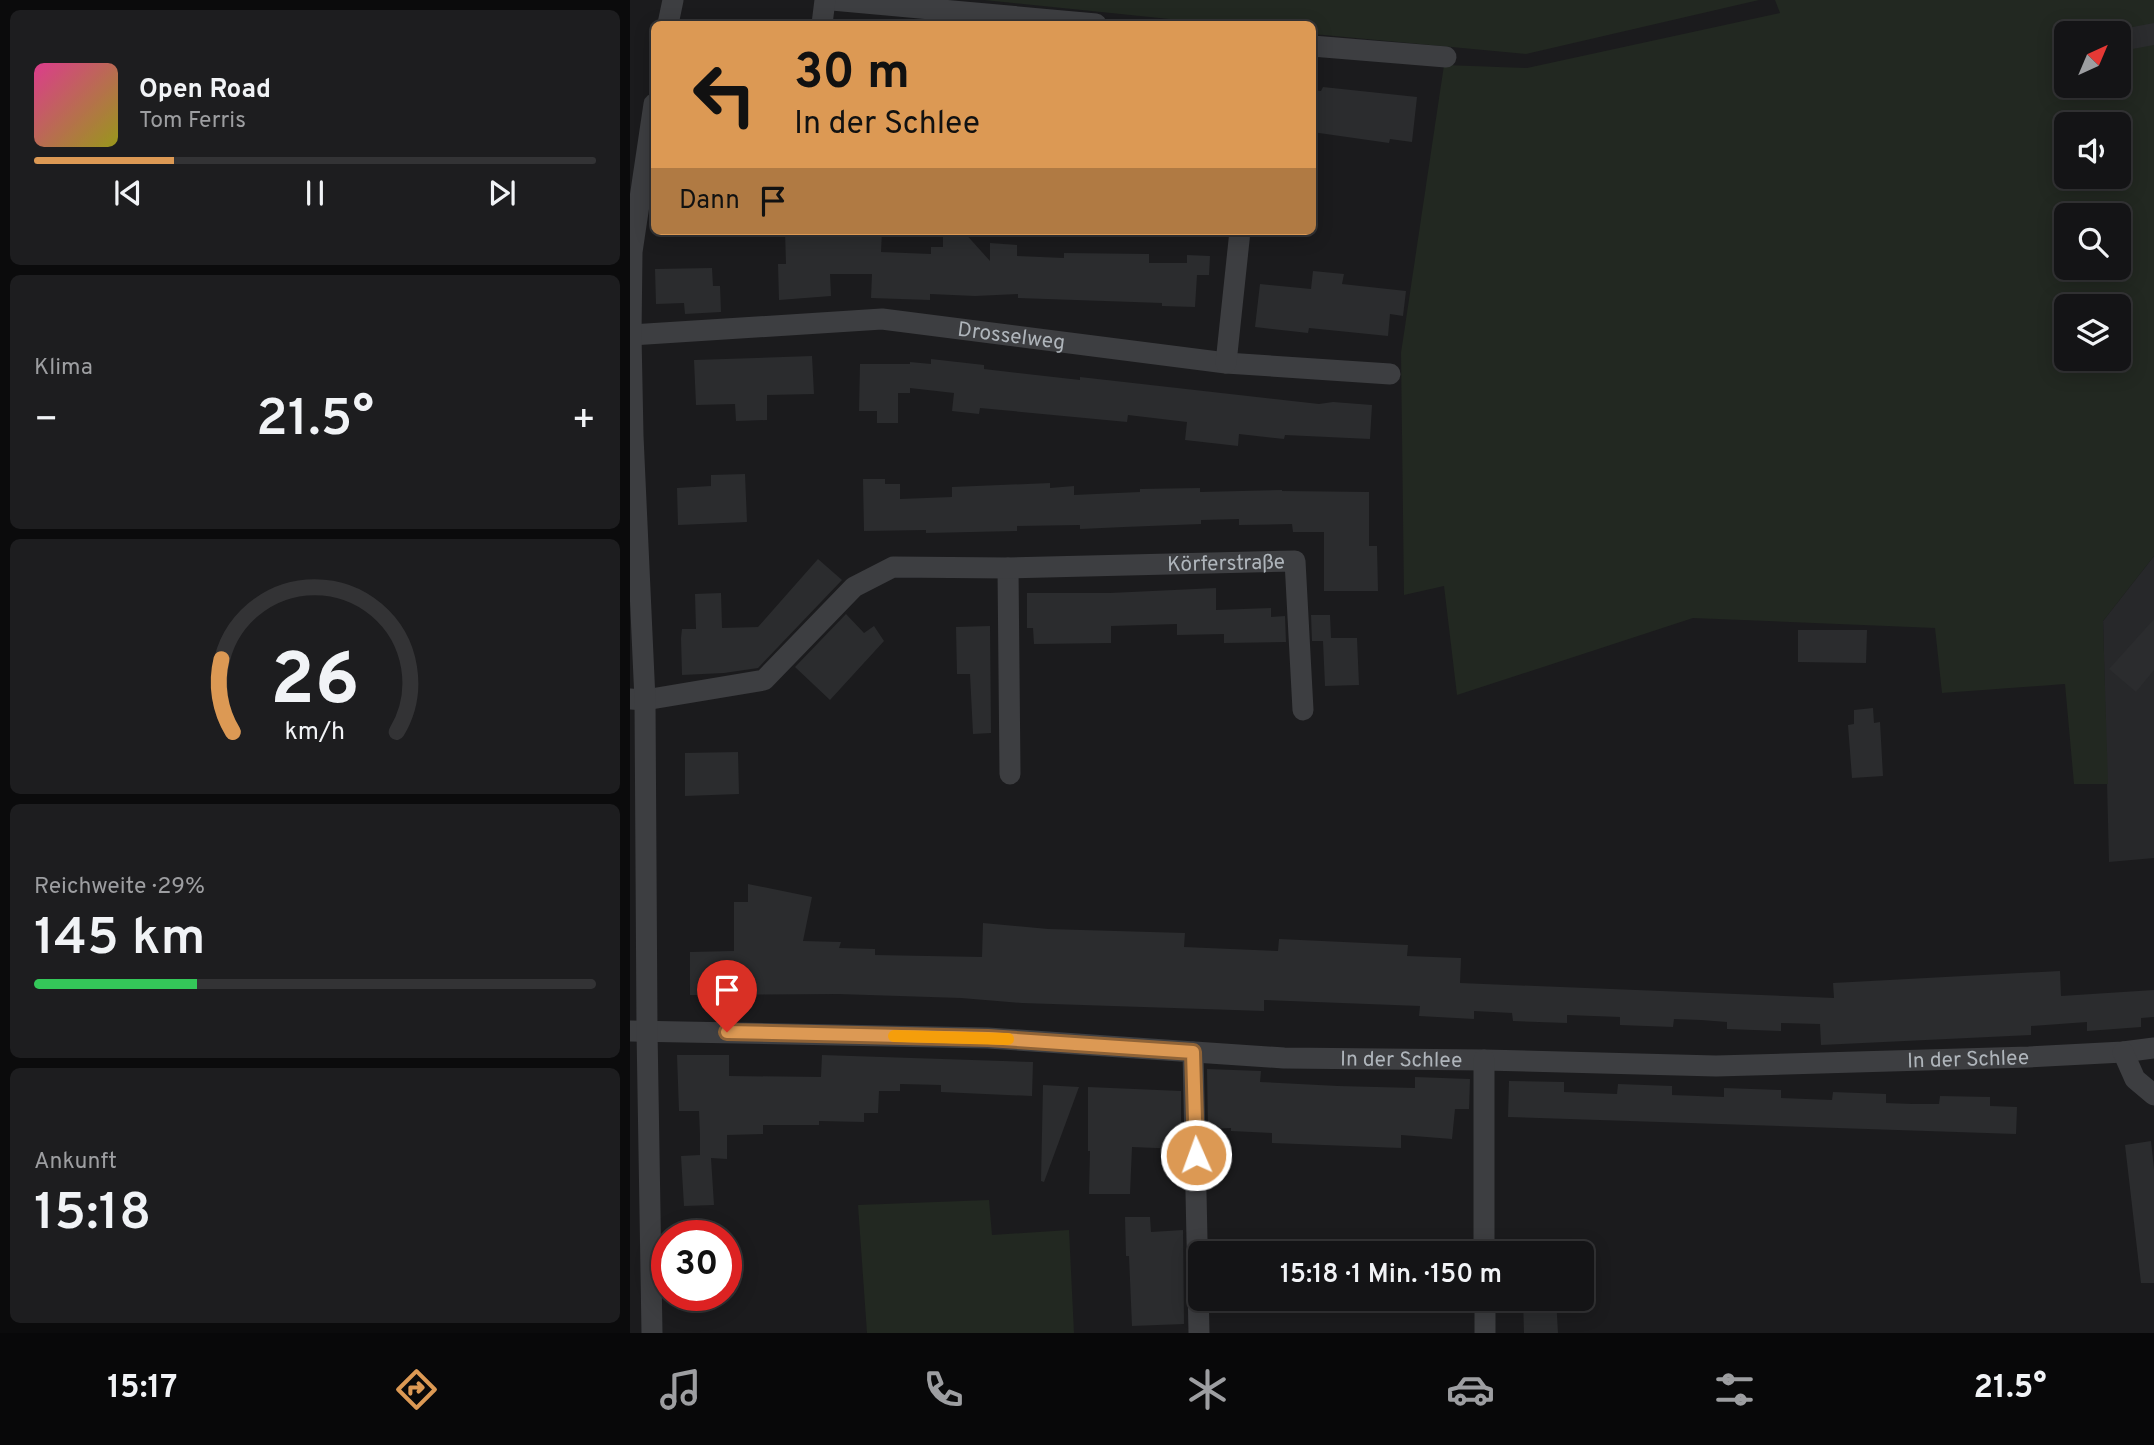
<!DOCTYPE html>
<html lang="de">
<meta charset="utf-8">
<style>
:root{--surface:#141416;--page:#1d1d1f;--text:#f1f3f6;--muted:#9d9ea1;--line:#333335;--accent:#dc9954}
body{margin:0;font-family:Overpass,sans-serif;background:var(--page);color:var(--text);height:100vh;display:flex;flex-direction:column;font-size:26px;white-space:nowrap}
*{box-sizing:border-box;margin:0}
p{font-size:23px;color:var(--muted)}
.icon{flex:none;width:38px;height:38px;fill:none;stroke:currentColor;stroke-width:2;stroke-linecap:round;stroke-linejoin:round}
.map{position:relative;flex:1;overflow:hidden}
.details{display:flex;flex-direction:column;gap:10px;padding:10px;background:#0b0b0c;width:630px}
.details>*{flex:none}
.hud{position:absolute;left:21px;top:21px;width:665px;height:214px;border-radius:10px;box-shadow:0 4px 18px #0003,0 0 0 2px var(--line);background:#dc9954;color:#111;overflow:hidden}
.needle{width:46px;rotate:44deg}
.tools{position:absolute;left:1424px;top:21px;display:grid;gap:14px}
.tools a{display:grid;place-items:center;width:77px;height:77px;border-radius:10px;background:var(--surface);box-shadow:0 4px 18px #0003,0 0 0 2px var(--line);font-size:35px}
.speed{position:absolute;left:21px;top:1220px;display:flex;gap:14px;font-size:35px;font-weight:700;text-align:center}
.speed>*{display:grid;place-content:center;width:91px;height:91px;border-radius:50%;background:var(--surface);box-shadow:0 4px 18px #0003,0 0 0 2px var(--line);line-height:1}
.speed .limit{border:10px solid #d22;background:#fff;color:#111}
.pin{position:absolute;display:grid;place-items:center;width:60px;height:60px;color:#fff;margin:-72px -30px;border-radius:50% 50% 50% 0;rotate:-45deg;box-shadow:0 0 7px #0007}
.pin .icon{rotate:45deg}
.me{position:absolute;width:77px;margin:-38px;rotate:358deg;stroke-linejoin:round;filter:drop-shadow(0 0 5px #0008)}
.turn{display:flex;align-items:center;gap:24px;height:147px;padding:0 28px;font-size:32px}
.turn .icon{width:91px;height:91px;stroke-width:2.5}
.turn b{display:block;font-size:49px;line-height:60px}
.then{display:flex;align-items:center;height:66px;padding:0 28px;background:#0003;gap:14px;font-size:26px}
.big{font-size:52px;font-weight:600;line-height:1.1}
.details .tile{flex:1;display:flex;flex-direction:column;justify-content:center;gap:10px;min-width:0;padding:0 24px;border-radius:10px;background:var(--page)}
.details .dial{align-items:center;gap:0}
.dial svg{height:182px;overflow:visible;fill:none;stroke:var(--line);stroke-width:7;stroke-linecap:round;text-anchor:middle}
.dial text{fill:var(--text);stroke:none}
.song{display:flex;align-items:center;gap:21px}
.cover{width:84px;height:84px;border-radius:10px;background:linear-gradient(135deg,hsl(330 70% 55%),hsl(60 70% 35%))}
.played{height:7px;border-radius:4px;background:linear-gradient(90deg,var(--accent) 25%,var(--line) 25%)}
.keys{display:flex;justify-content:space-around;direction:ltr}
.heat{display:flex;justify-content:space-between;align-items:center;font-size:38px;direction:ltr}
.charge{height:10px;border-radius:5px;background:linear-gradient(90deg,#34c759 29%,var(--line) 0)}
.trip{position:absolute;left:558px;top:1241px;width:406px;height:70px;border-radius:10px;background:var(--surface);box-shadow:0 4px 18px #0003,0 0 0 2px var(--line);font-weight:600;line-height:70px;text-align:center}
.menu{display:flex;height:112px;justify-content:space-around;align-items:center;background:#080809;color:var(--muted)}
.menu .icon{width:49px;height:49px}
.menu .current{color:var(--accent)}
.menu b{font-size:32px;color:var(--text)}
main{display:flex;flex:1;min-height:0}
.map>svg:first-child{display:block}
</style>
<main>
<section class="details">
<div class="tile">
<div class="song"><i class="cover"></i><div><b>Open Road</b><p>Tom Ferris</p></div></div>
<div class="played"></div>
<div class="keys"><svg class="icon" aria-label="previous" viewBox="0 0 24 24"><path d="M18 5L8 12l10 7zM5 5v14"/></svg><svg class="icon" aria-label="pause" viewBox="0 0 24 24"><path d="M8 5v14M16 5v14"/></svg><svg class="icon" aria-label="next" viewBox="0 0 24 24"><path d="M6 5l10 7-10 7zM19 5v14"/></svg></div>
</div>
<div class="tile"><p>Klima</p>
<div class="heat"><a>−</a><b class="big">21.5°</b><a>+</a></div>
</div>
<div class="tile dial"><svg viewBox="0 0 100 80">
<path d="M14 69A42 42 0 1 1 86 69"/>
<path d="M14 69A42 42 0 0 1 9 37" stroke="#dc9954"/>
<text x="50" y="56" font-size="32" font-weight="700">26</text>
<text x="50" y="72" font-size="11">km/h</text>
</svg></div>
<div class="tile"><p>Reichweite · 29%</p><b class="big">145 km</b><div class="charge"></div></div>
<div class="tile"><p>Ankunft</p><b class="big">15:18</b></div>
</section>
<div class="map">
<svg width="1524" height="1333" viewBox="0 0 1524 1333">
<rect width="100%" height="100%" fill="#1b1b1d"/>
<path fill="#27282a" d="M 1524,556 L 1524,858 L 1479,862 L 1473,621 Z"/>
<path fill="#222821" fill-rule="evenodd" d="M 354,0 L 1129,0 L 896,54 L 683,34 L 682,24 L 588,24 Z
M 1145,0 L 1524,0 L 1524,556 L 1473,621 L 1478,784 L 1444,784 L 1435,684 L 1312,693 L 1305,628 L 1063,618 L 827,695 L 814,586 L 774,595 L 771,353 L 814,65 L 897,68 L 1150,13 ZM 1437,33 L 1489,33 L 1489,86 L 1437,86 ZM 1437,124 L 1489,124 L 1489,177 L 1437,177 ZM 1437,215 L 1489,215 L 1489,268 L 1437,268 ZM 1437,306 L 1489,306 L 1489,359 L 1437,359 Z
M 359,1200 L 362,1235 L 439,1230 L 444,1333 L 237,1333 L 228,1205 Z"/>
<path fill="#2b2c2e" d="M 1524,23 L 1524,45 L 1497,50 L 1492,29 Z
M 693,87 L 787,97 L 782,142 L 760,139 L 759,143 L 682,132 L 682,90 L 691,91 Z
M 155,231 L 252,231 L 251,252 L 301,254 L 301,247 L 313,247 L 313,231 L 333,231 L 360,261 L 360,243 L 387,245 L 387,256 L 434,258 L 434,253 L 519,254 L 519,263 L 557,263 L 557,255 L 580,256 L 579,275 L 567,275 L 565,307 L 532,306 L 532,303 L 388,298 L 388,294 L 345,296 L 300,294 L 300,300 L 241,298 L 242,274 L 200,274 L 201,296 L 149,300 L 148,264 L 156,264 Z
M 82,268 L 83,286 L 90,286 L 91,312 L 55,314 L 54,303 L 26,304 L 25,269 Z
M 683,271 L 714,274 L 712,284 L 776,291 L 773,316 L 760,314 L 758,336 L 679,328 L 678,333 L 625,327 L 630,284 L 681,289 Z
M 182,356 L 184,394 L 137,395 L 137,420 L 106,421 L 105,404 L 66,405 L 64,360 Z
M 301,359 L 354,365 L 354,369 L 450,380 L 450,377 L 689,404 L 703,402 L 742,405 L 740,439 L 655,435 L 654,439 L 609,434 L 608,446 L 555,440 L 557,422 L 498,415 L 497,422 L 350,408 L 349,414 L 322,411 L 324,393 L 280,388 L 280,393 L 268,393 L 268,423 L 247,423 L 247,411 L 229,411 L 230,364 L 280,364 L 280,362 L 301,364 Z
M 115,474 L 117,522 L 48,525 L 47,488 L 81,486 L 81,475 Z
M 233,479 L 255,479 L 255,484 L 270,484 L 270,499 L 322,497 L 322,487 L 420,483 L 420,488 L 444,486 L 444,495 L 510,492 L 510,489 L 570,488 L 570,492 L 652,490 L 652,491 L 739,492 L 739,546 L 747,546 L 748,591 L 694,591 L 694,532 L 663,532 L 662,524 L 609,525 L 609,519 L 571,520 L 571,524 L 494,527 L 450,529 L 450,525 L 387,526 L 387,531 L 296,533 L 296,530 L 234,531 Z
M 188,559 L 212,580 L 128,668 L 94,673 L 52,675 L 51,638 L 52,629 L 66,629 L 65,594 L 91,593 L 92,628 L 128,627 Z
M 586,588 L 586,610 L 641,608 L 641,617 L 655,616 L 656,642 L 594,643 L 594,634 L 547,635 L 547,624 L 481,626 L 481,643 L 404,644 L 403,628 L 397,628 L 397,593 L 480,593 Z
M 216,614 L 234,633 L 244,626 L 254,641 L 200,700 L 165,667 Z
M 681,615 L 700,615 L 701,638 L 727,638 L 729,685 L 695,686 L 693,641 L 682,641 Z
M 1524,619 L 1524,670 L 1506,692 L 1479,669 Z
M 360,626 L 361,733 L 343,734 L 340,674 L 327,674 L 326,627 Z
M 1168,630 L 1237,630 L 1236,663 L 1168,662 Z
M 1243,708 L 1244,723 L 1250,722 L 1253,776 L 1222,778 L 1218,725 L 1224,724 L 1224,710 Z
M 108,752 L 109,794 L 55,796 L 55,753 Z
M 118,884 L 182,897 L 173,941 L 211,942 L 209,948 L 245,949 L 245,955 L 352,957 L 353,923 L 418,929 L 555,933 L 554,947 L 648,951 L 649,939 L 778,945 L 777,956 L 831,958 L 830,983 L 1204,998 L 1203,983 L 1430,971 L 1431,996 L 1524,990 L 1524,1017 L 1511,1018 L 1511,1027 L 1457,1031 L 1457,1022 L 1401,1026 L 1401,1035 L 1191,1045 L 1190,1024 L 1151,1023 L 1151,1031 L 1097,1029 L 1097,1022 L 1071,1020 L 1044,1019 L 1043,1027 L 990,1025 L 990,1017 L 937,1015 L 937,1023 L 883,1021 L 882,1013 L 844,1011 L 844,1019 L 789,1016 L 790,1006 L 634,1000 L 634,1011 L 392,1003 L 331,998 L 208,994 L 60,995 L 60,952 L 104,951 L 104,902 L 118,902 Z
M 47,1055 L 99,1055 L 99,1076 L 191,1077 L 192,1055 L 403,1062 L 402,1096 L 311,1092 L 311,1085 L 270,1084 L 270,1091 L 249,1091 L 248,1113 L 234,1113 L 234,1122 L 189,1121 L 189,1125 L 133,1125 L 133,1134 L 97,1135 L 97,1159 L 81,1158 L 84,1205 L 54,1206 L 51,1156 L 70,1155 L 70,1135 L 69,1111 L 49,1111 Z
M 577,1069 L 631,1071 L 630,1082 L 708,1086 L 785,1088 L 785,1077 L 840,1079 L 839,1109 L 825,1109 L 822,1139 L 771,1135 L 771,1148 L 642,1143 L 642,1133 L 601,1131 L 601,1128 L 578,1129 Z
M 879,1081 L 934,1082 L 934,1092 L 987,1094 L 988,1084 L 1042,1086 L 1042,1095 L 1094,1097 L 1094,1088 L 1151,1090 L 1151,1098 L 1202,1100 L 1203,1092 L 1256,1094 L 1256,1103 L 1282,1104 L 1309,1104 L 1310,1096 L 1360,1097 L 1360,1106 L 1387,1107 L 1386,1134 L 878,1117 Z
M 413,1085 L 449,1087 L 414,1182 L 411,1181 Z
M 458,1087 L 551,1091 L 551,1149 L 502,1147 L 500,1194 L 459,1194 L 460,1151 L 458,1151 Z
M 1521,1141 L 1524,1169 L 1524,1283 L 1511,1283 L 1495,1145 Z
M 495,1217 L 520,1217 L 521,1232 L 553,1230 L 554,1324 L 502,1326 L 499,1256 L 496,1256 Z
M 893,1298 L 926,1298 L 928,1333 L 894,1333 Z"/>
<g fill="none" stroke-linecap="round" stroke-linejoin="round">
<g stroke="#3d3e41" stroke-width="21">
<path d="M 202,0 L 466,24"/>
<path d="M 38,24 L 43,0"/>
<path d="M 192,24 L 195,0"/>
<path d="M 682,46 L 816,57"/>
<path id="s1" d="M 1,335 L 252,319 L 596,363 L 760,374"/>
<path d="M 596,363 L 610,231"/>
<path d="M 378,568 L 380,774"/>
<path id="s2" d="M 0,699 L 15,700 L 134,680 L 224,587 L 263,567 L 378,568 L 665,561 L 673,710"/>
<path id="s3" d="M 0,1031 L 358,1038 L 654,1058 L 854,1060 L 1086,1066 L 1399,1057 L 1493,1052 L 1524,1048"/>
<path d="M 563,1052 L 569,1333"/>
<path d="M 1493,1052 L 1505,1079 L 1524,1095"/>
<path d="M 854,1060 L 854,1253"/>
<path d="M 855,1298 L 855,1333"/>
<path d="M 22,1333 L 17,1030 L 15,700 L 3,436 L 1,335 L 2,252 L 24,104"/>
</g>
</g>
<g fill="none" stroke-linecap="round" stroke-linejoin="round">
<g stroke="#8f6337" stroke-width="18">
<path id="route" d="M 97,1032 L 358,1038 L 563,1052 L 566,1155"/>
</g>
<use href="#route" stroke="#dc9954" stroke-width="12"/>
<path stroke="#f59e0b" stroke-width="12" d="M 264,1036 L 378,1039"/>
</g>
<g text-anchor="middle" stroke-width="7" stroke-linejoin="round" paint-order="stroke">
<g font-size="21" fill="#afb5bb" stroke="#161618">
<text dy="7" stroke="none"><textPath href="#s1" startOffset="382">Drosselweg</textPath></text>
<text dy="7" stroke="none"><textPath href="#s2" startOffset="642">Körferstraße</textPath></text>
<text dy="7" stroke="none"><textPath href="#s3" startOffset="1339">In der Schlee</textPath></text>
<text dy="7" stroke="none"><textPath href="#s3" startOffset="772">In der Schlee</textPath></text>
</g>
</g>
</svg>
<div class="tools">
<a><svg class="needle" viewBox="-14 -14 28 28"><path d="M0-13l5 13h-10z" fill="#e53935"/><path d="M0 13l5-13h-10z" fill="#9d9ea1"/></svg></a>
<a><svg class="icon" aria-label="sound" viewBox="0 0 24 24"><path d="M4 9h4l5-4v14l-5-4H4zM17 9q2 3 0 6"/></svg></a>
<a><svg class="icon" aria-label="search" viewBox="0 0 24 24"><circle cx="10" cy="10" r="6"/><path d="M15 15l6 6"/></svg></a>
<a><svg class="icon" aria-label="layers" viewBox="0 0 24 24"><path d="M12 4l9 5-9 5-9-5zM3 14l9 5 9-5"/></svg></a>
</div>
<div class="speed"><div class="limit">30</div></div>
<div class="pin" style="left:97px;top:1032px;background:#d93025"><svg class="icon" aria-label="arrive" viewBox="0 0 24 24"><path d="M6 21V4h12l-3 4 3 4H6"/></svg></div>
<svg class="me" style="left:566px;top:1155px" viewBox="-20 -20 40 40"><circle r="17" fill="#dc9954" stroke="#fff" stroke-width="3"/><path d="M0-11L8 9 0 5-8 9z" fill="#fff"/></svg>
<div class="trip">15:18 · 1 Min. · 150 m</div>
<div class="hud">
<div class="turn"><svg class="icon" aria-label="left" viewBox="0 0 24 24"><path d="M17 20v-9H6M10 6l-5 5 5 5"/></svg><div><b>30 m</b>In der Schlee</div></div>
<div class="then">Dann<svg class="icon" aria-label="arrive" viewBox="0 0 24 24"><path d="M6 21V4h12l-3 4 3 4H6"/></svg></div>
</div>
</div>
</main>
<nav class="menu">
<b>15:17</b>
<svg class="icon current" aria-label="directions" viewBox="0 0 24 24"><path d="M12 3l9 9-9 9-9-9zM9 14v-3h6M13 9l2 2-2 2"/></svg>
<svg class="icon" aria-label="music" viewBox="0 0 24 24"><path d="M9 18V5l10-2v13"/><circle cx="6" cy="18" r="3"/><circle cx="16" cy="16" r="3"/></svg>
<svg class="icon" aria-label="phone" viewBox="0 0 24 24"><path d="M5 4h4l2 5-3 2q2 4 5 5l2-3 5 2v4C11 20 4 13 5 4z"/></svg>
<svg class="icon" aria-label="climate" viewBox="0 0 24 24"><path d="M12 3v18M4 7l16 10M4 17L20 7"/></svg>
<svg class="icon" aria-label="car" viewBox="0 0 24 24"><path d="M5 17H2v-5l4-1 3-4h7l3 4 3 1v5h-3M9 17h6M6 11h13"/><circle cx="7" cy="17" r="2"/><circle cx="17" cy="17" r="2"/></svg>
<svg class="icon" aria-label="filters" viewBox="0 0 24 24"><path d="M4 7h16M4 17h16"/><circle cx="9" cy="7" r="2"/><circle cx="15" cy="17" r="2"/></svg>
<b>21.5°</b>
</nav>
